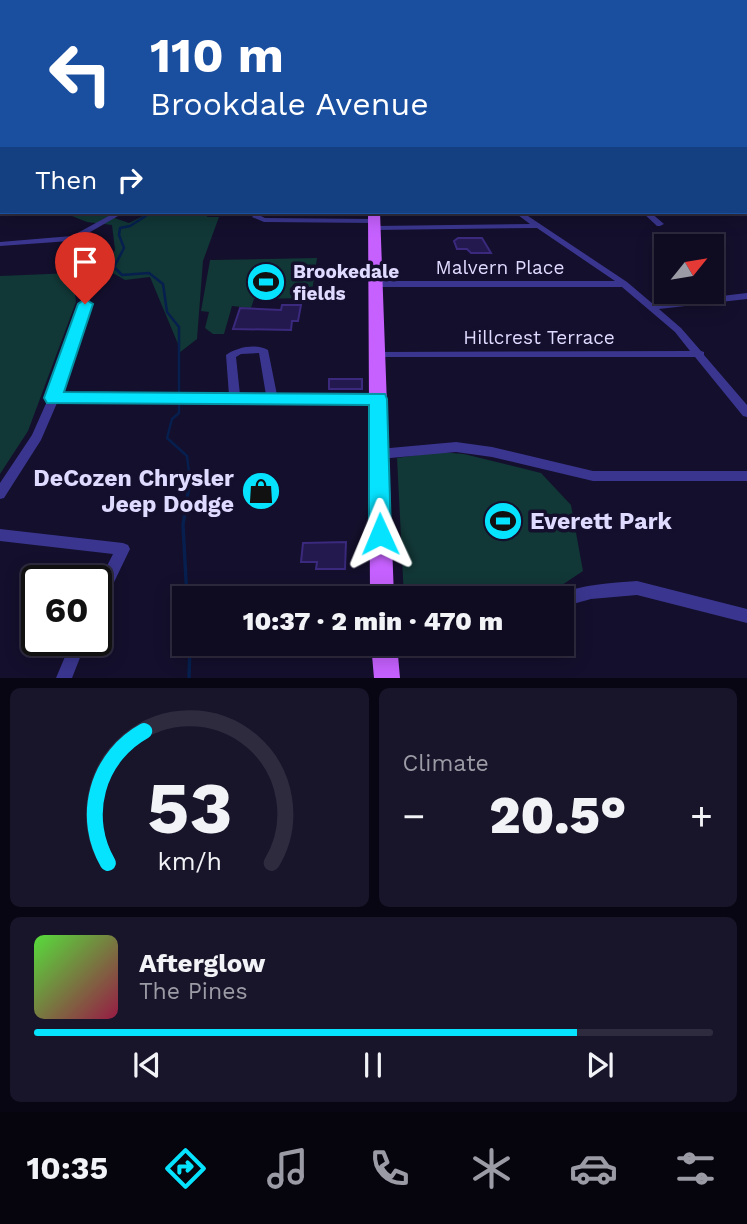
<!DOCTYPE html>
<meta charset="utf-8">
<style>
:root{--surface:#0f0b21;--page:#18142a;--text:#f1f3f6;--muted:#9b9ba5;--line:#2f2b3f;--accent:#06e3ff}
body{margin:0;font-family:"Work Sans",sans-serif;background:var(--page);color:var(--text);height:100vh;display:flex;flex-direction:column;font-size:26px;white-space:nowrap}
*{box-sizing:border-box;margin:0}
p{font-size:23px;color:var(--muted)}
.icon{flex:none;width:38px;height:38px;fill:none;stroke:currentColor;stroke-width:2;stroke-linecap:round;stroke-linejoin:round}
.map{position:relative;height:678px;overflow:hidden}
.side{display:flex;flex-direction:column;gap:10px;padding:10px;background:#080612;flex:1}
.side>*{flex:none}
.guide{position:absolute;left:0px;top:0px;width:747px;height:214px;box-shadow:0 4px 18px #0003,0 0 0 2px var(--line);background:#1a4fa0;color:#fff;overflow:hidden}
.needle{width:46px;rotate:60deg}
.buttons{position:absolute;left:654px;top:234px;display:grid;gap:14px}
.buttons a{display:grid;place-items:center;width:70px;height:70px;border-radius:0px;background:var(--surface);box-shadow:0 4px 18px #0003,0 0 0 2px var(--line);font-size:35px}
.speed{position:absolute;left:21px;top:565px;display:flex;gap:14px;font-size:35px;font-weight:700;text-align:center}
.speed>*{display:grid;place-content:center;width:91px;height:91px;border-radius:50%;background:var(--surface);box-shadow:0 4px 18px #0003,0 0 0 2px var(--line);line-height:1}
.speed .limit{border:4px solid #111;border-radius:10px;background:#fff;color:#111}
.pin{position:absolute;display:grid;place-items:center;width:60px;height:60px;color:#fff;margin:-72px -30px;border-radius:50% 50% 50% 0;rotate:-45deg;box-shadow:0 0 7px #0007}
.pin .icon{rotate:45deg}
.me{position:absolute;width:77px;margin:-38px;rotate:359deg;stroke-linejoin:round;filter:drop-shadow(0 0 5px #0008)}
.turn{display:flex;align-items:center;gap:24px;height:147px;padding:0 35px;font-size:32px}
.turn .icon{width:91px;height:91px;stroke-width:2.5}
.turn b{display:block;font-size:49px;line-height:60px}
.then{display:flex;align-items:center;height:66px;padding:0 35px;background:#0003;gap:14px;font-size:26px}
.big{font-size:52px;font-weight:800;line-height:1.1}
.side .tile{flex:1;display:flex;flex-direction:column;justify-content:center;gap:10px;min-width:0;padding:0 24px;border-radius:10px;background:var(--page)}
.side .dial{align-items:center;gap:0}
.dial svg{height:182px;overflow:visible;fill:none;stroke:var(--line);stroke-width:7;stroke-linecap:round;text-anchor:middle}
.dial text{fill:var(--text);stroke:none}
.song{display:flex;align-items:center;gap:21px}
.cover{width:84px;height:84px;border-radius:10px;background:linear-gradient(135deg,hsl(110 70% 55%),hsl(340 70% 35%))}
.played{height:7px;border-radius:4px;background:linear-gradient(90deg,var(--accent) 80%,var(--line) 80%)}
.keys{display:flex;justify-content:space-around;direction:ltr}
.heat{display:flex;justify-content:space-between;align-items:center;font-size:38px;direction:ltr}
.side .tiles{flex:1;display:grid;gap:10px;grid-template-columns:1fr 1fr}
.tile:last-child{grid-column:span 2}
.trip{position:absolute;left:172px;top:586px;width:402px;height:70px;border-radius:0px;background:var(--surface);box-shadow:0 4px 18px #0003,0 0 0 2px var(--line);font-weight:800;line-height:70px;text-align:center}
.menu{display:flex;height:112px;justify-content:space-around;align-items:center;background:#06040d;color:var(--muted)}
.menu .icon{width:49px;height:49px}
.menu .active{color:var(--accent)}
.menu b{font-size:32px;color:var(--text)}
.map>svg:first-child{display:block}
</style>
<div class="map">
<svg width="747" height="678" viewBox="0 0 747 678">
<rect width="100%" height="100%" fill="#140f2c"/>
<path fill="#113736" d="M 62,212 L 97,212 L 129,223 L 151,212 L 209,212 L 207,217 L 219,217 L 203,261 L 197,339 L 179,353 L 178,344 L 150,277 L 125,280 L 104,268 L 115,250 L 112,225 L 87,222 Z
M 317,258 L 311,298 L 254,299 L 251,308 L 232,306 L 224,334 L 213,334 L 205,328 L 209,312 L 201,311 L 210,260 Z
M 72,273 L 76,302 L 28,431 L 0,474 L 0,276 Z
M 440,452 L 464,454 L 541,473 L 571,505 L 583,571 L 556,589 L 462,598 L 404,598 L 397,458 Z"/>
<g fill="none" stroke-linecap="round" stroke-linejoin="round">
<path stroke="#061f4e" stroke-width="2.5" d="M 152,212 L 130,226 L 120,228 L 119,235 L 124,248 L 114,267 L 122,275 L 149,273 L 163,284 L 167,312 L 179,327 L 179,413 L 172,419 L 167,438 L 187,456 L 190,481"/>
<path stroke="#061f4e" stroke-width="3.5" d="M 187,598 L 183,525 L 190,479
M 189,678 L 190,644"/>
</g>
<path fill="#24194f" stroke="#3a297d" stroke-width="2" d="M 458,238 L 482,238 L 491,253 L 471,253 L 467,249 L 457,249 L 454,241 Z
M 282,305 L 301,305 L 298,321 L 292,321 L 291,330 L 233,329 L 240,308 L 281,310 Z
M 329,379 L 362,379 L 362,389 L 329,389 Z
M 346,542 L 345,569 L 316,569 L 317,562 L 301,562 L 303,543 Z"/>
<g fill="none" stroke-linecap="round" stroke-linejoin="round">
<path fill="#3a368f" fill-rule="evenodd" d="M 746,126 L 747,126 L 747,130 L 746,130 Z
M 746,133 L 747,134 L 747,138 L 746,137 Z
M 0,161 L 2,161 L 2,165 L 0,165 Z
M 746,173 L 747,173 L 747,177 L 746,177 Z
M 746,205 L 747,205 L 747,209 L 746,209 Z
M 116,212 L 125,212 L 78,239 L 79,251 L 91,280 L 89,304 L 60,395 L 229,395 L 226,355 C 236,347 257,343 268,350 L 277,395 L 378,395 L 382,396 L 383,399 L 382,402 L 57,403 L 41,440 L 4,498 L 0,499 L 0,483 L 32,435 L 48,399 L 81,304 L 83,280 L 71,251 L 70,241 L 0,246 L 0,242 L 72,236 ZM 259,353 L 266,395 L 240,395 L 236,357 L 241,354 Z
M 257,212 L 264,212 L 261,216 L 265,218 L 374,219 L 378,221 L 374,223 L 264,222 L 252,217 Z
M 514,212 L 522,212 L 627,282 L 653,304 L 747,293 L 747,299 L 659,309 L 681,328 L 701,351 L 704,352 L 704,355 L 747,405 L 747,417 L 743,416 L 695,357 L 373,357 L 372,355 L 377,352 L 690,351 L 675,332 L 622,287 L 376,287 L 372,284 L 376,281 L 615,281 L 537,228 L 375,230 L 371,228 L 375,226 L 530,224 Z
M 642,212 L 650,212 L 664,224 L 660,226 L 657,226 Z
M 456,442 L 492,447 L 593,471 L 747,471 L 747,481 L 593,481 L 492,457 L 456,452 L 379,459 L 375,457 L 373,454 L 375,451 L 379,449 Z
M 0,529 L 123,543 L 128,545 L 130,549 L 101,609 L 96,611 L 96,588 L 113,554 L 0,541 Z
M 637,581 L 747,609 L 747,623 L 637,595 L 591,599 L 562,607 L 562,598 L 555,598 L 557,595 C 583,584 610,583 637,581 Z
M 72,640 L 87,640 L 72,678 L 56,678 Z"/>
<path fill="#c661ff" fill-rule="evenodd" d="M 368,212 L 380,212 L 394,598 L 370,598 Z
M 371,644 L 397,644 L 400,678 L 374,678 Z"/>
</g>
<linearGradient id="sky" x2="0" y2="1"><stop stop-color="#0b0818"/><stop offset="0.56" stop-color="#343756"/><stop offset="1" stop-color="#343756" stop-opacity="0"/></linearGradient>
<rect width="747" height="218" fill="url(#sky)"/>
<path fill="#06e3ff" stroke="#0494a6" stroke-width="2" d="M 85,299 L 93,304 L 64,392 L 385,394 L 387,399 L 391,534 L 388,541 L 380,544 L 372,541 L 369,534 L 369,405 L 47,403 L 44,398 L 78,304 Z"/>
<defs>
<g id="stadium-disc" transform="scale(2.0125)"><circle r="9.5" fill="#06e3ff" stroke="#140f2c"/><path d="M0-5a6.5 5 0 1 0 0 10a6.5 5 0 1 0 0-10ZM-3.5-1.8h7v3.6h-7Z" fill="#111"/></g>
<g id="shop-disc" transform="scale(2.0125)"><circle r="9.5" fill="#06e3ff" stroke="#140f2c"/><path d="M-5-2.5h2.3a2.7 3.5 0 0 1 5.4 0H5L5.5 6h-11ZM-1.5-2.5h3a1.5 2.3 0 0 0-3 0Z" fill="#111"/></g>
</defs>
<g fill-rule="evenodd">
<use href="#stadium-disc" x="266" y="282"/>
<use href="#shop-disc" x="261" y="491"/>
<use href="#stadium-disc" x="503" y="521"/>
</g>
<g text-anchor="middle" stroke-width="7" stroke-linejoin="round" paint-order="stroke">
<g font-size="19" fill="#dfdaff" stroke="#140f2c">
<text x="500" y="274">Malvern Place</text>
<text x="539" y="344">Hillcrest Terrace</text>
</g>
<g font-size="19" font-weight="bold" fill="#dfdaff" stroke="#140f2c" text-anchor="start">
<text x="293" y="278">Brookedale<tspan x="293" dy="22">fields</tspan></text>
</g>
<g font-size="23" font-weight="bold" fill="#dfdaff" stroke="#140f2c" text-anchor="end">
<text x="234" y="486">DeCozen Chrysler<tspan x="234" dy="26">Jeep Dodge</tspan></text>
<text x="530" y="529" text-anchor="start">Everett Park</text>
</g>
</g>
</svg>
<div class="buttons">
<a><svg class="needle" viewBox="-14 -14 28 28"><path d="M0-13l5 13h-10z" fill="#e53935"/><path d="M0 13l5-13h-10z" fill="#9b9ba5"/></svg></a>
</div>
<div class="speed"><div class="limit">60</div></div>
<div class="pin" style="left:85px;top:304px;background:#d93025"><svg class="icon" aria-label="arrive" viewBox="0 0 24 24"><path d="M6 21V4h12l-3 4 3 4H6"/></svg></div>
<svg class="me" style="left:380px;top:534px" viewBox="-20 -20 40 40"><path d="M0-17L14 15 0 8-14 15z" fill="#06e3ff" stroke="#fff" stroke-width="4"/></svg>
<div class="trip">10:37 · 2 min · 470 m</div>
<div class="guide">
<div class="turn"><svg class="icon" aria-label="left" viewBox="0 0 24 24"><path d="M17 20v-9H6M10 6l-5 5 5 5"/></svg><div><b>110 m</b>Brookdale Avenue</div></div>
<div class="then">Then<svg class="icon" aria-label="right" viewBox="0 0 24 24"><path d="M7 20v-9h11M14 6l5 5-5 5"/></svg></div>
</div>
</div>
<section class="side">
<div class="tiles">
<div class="tile dial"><svg viewBox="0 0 100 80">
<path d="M14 69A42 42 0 1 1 86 69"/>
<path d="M14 69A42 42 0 0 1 30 11" stroke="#06e3ff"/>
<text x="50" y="56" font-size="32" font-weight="700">53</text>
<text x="50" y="72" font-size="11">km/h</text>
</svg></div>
<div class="tile"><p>Climate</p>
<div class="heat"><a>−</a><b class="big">20.5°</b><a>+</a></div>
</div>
<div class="tile">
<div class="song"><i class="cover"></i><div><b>Afterglow</b><p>The Pines</p></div></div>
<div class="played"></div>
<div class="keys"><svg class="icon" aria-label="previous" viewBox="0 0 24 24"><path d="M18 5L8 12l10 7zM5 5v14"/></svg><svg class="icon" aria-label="pause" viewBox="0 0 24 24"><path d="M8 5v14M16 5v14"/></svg><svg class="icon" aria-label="next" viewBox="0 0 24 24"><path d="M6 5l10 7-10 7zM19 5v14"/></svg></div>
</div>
</div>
</section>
<nav class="menu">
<b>10:35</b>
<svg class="icon active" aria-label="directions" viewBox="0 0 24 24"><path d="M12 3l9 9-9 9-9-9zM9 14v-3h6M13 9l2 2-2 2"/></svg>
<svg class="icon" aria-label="music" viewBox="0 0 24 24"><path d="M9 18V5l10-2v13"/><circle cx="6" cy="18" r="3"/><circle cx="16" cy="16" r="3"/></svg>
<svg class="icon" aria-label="phone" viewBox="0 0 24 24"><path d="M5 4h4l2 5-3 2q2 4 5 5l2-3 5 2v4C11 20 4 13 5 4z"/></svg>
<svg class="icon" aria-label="climate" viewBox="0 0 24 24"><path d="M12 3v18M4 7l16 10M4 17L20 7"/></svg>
<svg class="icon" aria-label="car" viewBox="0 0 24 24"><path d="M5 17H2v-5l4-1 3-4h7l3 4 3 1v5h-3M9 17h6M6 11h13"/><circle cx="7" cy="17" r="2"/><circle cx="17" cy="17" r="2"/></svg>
<svg class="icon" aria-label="filters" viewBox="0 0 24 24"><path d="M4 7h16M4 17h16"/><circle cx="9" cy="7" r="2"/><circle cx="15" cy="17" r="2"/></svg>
</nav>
